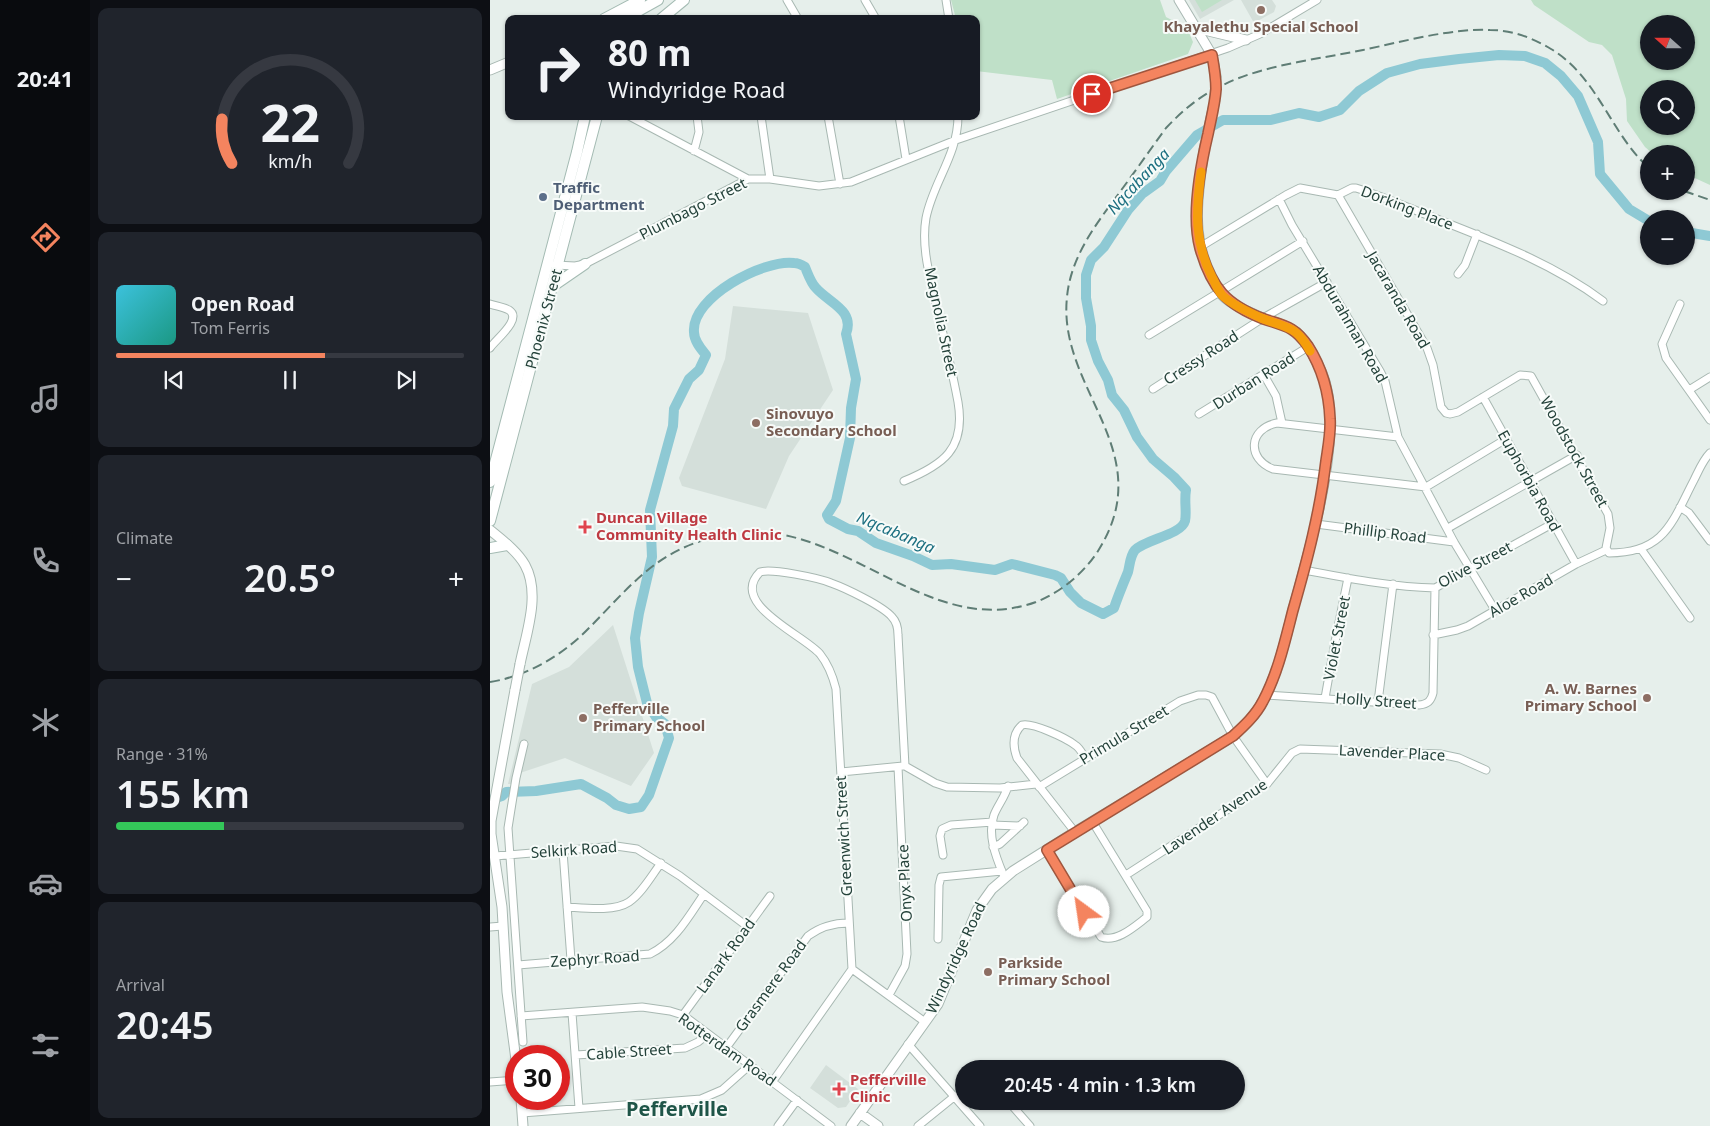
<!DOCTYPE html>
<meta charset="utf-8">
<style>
:root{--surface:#171b24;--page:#20242c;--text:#f1f3f6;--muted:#9ea1a6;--line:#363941;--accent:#f4845f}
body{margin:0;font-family:"Noto Sans",sans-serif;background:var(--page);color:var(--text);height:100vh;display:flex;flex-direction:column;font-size:19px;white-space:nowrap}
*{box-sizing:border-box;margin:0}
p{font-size:16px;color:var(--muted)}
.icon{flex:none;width:28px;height:28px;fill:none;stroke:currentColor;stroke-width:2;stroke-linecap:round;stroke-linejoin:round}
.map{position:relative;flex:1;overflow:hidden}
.drawer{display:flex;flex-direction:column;gap:8px;padding:8px;background:#0d0f14;width:400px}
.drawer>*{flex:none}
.top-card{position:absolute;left:15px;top:15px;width:475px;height:105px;border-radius:10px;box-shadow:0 1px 4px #0004;background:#171b24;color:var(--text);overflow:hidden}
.needle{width:32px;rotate:291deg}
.tools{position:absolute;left:1150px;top:15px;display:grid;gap:10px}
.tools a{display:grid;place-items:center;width:55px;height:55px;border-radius:50%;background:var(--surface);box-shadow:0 1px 4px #0004;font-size:25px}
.speed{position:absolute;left:15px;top:1045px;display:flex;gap:10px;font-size:25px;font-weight:700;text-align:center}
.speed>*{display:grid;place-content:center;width:65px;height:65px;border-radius:50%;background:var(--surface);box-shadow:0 1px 4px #0004;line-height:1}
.speed .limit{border:8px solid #d22;background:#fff;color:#111}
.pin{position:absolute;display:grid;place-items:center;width:42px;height:42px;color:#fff;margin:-21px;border:2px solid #fff;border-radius:50%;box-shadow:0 1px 5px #0007}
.me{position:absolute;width:55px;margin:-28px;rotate:329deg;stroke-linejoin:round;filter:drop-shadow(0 0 4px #0008)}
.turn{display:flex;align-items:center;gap:18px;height:105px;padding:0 20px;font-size:22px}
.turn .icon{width:65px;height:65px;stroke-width:2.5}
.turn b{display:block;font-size:35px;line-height:42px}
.big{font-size:38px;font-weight:600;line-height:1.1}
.drawer .card{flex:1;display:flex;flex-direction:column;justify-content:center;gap:8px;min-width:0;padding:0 18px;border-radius:10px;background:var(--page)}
.drawer .dial{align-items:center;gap:0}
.dial svg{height:130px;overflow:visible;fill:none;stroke:var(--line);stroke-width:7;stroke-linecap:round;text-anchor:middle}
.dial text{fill:var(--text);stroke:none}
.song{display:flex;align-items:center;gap:15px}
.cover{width:60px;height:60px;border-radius:8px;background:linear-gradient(135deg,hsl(190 70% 55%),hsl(170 70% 35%))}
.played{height:5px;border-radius:2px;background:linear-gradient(90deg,var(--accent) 60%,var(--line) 60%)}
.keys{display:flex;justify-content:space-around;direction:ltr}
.heat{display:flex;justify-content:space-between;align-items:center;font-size:28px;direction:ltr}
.charge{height:8px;border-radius:4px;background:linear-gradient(90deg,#34c759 31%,var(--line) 0)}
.trip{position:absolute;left:465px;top:1060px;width:290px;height:50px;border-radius:25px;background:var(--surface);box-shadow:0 1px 4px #0004;font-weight:600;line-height:50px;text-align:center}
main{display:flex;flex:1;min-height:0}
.menu{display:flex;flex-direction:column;width:90px;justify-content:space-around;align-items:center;background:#090b0e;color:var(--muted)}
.menu .icon{width:35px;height:35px}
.menu .selected{color:var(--accent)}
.menu b{font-size:22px;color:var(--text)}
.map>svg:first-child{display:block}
</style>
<main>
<nav class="menu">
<b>20:41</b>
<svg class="icon selected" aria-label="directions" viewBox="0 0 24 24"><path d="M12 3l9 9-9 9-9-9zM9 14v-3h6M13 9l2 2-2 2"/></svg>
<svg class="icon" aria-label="music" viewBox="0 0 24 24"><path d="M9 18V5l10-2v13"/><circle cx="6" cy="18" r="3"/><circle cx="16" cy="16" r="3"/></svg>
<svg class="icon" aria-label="phone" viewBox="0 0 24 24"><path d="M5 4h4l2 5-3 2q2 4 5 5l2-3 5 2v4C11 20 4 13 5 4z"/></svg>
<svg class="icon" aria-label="climate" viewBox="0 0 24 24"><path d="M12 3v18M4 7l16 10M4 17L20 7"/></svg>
<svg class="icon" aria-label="car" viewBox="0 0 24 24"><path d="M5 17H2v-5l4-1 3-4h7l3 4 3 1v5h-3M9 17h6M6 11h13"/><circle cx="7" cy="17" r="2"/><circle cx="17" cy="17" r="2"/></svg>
<svg class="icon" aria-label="filters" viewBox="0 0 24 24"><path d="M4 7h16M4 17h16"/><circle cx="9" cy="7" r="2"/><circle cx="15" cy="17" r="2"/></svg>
</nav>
<section class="drawer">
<div class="card dial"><svg viewBox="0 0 100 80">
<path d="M14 69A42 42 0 1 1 86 69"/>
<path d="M14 69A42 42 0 0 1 8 42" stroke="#f4845f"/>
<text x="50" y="56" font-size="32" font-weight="700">22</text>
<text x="50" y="72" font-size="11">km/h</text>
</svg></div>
<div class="card">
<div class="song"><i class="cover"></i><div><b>Open Road</b><p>Tom Ferris</p></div></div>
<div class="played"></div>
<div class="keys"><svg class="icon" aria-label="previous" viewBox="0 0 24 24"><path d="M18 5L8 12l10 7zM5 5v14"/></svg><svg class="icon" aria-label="pause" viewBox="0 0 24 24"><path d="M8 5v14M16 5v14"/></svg><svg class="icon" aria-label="next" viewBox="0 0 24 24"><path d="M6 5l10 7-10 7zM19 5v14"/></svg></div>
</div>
<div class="card"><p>Climate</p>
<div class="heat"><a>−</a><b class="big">20.5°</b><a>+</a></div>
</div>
<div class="card"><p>Range · 31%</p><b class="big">155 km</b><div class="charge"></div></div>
<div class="card"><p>Arrival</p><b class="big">20:45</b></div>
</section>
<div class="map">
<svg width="1220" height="1126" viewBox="0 0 1220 1126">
<rect width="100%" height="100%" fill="#e6efeb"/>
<path fill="#d4dfda" d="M 699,0 L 744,0 L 710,19 Z
M 751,0 L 782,0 L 786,6 L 784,12 L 764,23 Z
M 243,306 L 318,313 L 343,390 L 299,456 L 276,509 L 192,486 L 189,478 L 235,359 Z
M 123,625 L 164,753 L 141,786 L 75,758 L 30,773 L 25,784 L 18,784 L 42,684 L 79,667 Z
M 336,1065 L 368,1089 L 356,1107 L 348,1108 L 320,1088 Z"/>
<path fill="#bfe0c8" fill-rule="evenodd" d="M 461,0 L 670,0 L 676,17 L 697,28 L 703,42 L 698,54 L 567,99 L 562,80 L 486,71 L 486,19 L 466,19 Z
M 705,0 L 732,0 L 712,12 Z
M 1041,0 L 1220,0 L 1220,185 L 1196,174 L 1196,154 L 1163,154 L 1155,147 L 1137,121 L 1136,99 L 1122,55 L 1112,45 L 1099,42 L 1044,5 ZM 1159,24 L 1196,24 L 1196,61 L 1159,61 ZM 1159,89 L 1196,89 L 1196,126 L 1159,126 Z"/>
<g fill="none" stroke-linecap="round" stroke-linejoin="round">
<path stroke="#8ec9d4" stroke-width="10" d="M 1196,232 L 1220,236
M 0,800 L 12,796 L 16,792 L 46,791 L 91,784 L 117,798 L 126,805 L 139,809 L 151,807 L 159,795 L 179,738 L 175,724 L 166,717 L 157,703 L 148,667 L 145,638 L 149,613 L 162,557 L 160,510 L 183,426 L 184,409 L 199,379 L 209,370 L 216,355 C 211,349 204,341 204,332 C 201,297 274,259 304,263 C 308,263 312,265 315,267 C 318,274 321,283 326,288 C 339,303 365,310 356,334 L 366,379 L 361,408 L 360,438 L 346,501 L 337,515 L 339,519 L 358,529 L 368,531 L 386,543 L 423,556 L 442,565 L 461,564 L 505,570 L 522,564 L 565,575 L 571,578 L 580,592 L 591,603 L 613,614 L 624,608 C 628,596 633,584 638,572 C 640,564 640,556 645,550 C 656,539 691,535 695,521 C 697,513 694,501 696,490 L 684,477 L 663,459 L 647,437 L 634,410 L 622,395 L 618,380 L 608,361 L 601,340 L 601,326 L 596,298 L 596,275 L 601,260 L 614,247 L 638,210 L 652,194 L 670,181 L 676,171 L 707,135 L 733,120 L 781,120 L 809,113 L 829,117 L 850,110 L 869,91 L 897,73 L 930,64 L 969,59 L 1009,55 L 1035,56 L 1055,63 L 1071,76 L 1088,96 L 1108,142 L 1110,174 L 1139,209 L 1159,221"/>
<g stroke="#a8b8b2" stroke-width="9">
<path id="minor" d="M 297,0 L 308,19
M 375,0 L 386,19
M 456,0 L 459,19
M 139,116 L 258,179
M 271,116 L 280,179
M 338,116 L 350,184
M 409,116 L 416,159
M 204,151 L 209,132 L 207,116
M 848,195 L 937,348 L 943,365 L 951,407 L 956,413 L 960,414 L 968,412 L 1030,375 L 1041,376 L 1118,514 L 1120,528 L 1116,548 L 1119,553 C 1175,553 1182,522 1204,480 C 1209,470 1213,460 1220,453
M 848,195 L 862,188 L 866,188 C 895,197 924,210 952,221 C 1008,243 1065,265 1113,301
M 789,199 L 802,225 L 890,371 L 895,381 L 908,437 L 964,542 L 1005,610
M 710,247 L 796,195 L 810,188 L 848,195
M 65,265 L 85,266 L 95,264 L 258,179 L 280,179 L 329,186 L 361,182 L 466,140 L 738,48 L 770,34 L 827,0
M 968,274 L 975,265 L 987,234
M 0,304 C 6,306 13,307 19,310 C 33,319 5,340 0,348
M 1190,304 L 1172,344 L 1176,358 L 1220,420
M 659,335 L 813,241
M 774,375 L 786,396 L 792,423
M 663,389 L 773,318 L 837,282
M 1199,390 L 1220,377
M 993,397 L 1086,564
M 709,414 L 818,347
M 908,437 L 787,423 C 758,429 757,459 783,469 L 936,487 L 1016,439
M 414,481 C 453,465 476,449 468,402 C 462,370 454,337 446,305 C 440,277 431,247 436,218 C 443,182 468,155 468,116
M 1190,507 L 1199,513 L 1220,541
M 826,524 L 964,542
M 958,528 L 1087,455
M 1151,549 L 1200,618
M 814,570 C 857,578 902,587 945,588 L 1062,524
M 943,635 L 967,630 L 978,626 L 1086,564 L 1116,550
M 776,695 L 929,705 C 938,704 941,701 943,693 L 945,588
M 835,698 L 845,642 L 858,578
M 888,702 L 903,584
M 415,766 L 445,783 L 457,787 L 510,788 L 546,784
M 351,772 L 413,766
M 549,787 L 690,701 L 708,695 L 716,695 L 722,697 L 743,736 L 777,784
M 502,825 L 530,826
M 585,832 L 527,758 C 523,747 522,734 532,725 C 542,722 576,738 585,745 C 590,748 592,753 595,758
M 503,847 L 510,844 L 534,822
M 557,850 L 611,937 C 627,943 645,926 657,917 L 657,911 L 602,821
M 73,851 L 81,960
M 453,855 L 450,836 L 452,829 L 461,825 L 503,822
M 5,856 L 126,846 L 147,849 L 190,876 L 258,927
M 513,874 C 506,857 497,835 504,815 C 508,805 515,797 518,786
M 636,875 L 777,784 L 802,753 L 810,749 L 950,754 L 969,758 L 996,770
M 77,907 C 94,908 124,912 139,902 C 152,893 162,875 171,863
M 0,927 L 13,926
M 448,939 L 449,885 L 451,877 L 512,871
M 28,965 L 160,954 C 185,942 199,916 214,894
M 362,969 L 435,1022
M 399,995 L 415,966 L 417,954 L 408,767
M 82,1013 L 89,1108
M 193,1015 L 280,896
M 31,1016 L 152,1007 L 180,1011 L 193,1015 L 341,1126
M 33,1042 L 18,828 L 26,778 L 34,744
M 418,1044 L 490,1126
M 236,1048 L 318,936 C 330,927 344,923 359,923
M 86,1055 L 195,1048 L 208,1042 L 218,1034
M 283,1081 L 362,969 L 346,689 C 343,677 338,664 330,654 C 314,635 238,604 270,572 C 281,568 329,578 341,583 C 355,588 393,606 402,617 C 407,622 408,628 408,635 L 415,766
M 0,1082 L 26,1080
M 518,1101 L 540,1126
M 32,1113 L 211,1099 L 232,1090 L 260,1065
M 288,1126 L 307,1100
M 428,1126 L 465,1096"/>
</g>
<g stroke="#a8b8b2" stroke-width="11">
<path id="tertiary" d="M 689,0 L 722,55 L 726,76
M 706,28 L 756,40
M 0,70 L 19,62
M 0,530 C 12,540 27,551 35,565 C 51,594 36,634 30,664
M 25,690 L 1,821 L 1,834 L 12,907 L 17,992 L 26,1060
M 31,1099 L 33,1126
M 370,1113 L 388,1126
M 361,1126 L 448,1004 L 487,910 L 502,889 L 523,871 L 585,832 L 743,736 C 755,726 767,713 774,699 C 789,670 796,637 804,606 C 820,547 856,430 832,373 C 826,360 815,336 803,330 C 792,323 779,321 768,316 C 757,311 744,306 735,298 C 728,292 725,283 721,275 C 700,233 708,195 714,150"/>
</g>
<g stroke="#a4bbb3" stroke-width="12">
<path id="secondary" d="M 114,19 L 150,0
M 134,19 L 168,0
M 171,19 L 194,0
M 63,286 L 95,264
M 0,482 L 87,152 L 95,116
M 0,521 L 107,116
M 0,548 L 17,545"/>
</g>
<use href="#minor" stroke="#fff" stroke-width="7"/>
<use href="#tertiary" stroke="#fff" stroke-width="9"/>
<use href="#secondary" stroke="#fff" stroke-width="10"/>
<path stroke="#5f7d75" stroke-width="2" stroke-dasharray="10 5" stroke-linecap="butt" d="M 1194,191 L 1220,200
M 0,682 C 38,676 73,655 100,627 C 122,605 142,581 167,563 C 188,548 212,539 237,534 C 351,513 435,642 546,602 C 571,592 593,574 608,551 C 671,451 567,390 577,297 C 581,253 611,218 635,185 C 649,166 662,147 676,128 C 693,110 711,95 733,85 C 773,65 829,59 873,50 C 911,42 962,28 1000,30 C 1022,30 1043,38 1061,49 C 1108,77 1120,133 1159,168"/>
<g stroke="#a8b8b2" stroke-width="11" stroke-linecap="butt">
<path id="tertiary-bridge" d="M 714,150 L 725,100 L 726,76
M 25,690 L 30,664"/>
</g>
<use href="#tertiary-bridge" stroke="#fff" stroke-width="9"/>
</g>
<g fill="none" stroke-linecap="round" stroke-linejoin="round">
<g stroke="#9f563e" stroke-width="12">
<path id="route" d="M 594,912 L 557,850 L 743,736 C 754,726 766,715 773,701 C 788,673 795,641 803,610 C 817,561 830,512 836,461 C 838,447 841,432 840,419 C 839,392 832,368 818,346 C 804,326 795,326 774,319 C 736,305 721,287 710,248 C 701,215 710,168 718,134 C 721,119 725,104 726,89 C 726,77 724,66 722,55 L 602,94"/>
</g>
<use href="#route" stroke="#f4845f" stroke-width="9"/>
<path stroke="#f59e0b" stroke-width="9" d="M 711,172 C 706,211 704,241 722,277 C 726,284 728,292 734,297 C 744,306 759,312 771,318 C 796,328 806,325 820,351"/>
</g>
<g fill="#8d6e63" stroke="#f7fbf9" stroke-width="2">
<circle cx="771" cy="10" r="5"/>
<circle cx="266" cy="423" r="5"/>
<circle cx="1157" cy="698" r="5"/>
<circle cx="93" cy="718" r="5"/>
<circle cx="498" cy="972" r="5"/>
</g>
<circle fill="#5c6f8a" stroke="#f7fbf9" stroke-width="2" cx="53" cy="197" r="5"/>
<g fill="#e0444e" stroke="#f7fbf9" stroke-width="2">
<path d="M92.5 519.5h5v5h5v5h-5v5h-5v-5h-5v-5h5z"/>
<path d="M346.5 1081.5h5v5h5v5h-5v5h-5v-5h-5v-5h5z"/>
</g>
<g text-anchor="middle" stroke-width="4" stroke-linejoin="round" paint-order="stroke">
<g font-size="15" font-weight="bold" fill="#785e54" stroke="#f7fbf9" text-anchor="start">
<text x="771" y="32" text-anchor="middle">Khayalethu Special School</text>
<text x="276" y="419">Sinovuyo<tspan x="276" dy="17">Secondary School</tspan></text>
<text x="1147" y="694" text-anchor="end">A. W. Barnes<tspan x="1147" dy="17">Primary School</tspan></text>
<text x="103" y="714">Pefferville<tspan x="103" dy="17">Primary School</tspan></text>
<text x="508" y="968">Parkside<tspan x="508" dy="17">Primary School</tspan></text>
</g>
<g font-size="15" font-weight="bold" fill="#4e5e75" stroke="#f7fbf9" text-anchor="start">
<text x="63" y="193">Traffic<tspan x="63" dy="17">Department</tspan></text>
</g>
<g font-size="15" fill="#24423a" stroke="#f7fbf9">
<text transform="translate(917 208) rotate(21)" y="5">Dorking Place</text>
<text transform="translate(203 209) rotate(-27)" y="5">Plumbago Street</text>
<text transform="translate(908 300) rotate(60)" y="5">Jacaranda Road</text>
<text transform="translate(54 319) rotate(-75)" y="5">Phoenix Street</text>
<text transform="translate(451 322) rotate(78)" y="5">Magnolia Street</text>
<text transform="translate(860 324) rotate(60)" y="5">Abdurahman Road</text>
<text transform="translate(711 358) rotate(-33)" y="5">Cressy Road</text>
<text transform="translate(764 381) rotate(-32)" y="5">Durban Road</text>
<text transform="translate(1084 452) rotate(61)" y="5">Woodstock Street</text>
<text transform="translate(1039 481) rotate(61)" y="5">Euphorbia Road</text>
<text transform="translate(895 533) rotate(7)" y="5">Phillip Road</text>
<text transform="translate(985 565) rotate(-28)" y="5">Olive Street</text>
<text transform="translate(1031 596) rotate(-30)" y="5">Aloe Road</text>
<text transform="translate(847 638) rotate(-79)" y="5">Violet Street</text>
<text transform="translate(886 701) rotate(4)" y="5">Holly Street</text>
<text transform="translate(634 735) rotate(-31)" y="5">Primula Street</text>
<text transform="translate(902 753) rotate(3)" y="5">Lavender Place</text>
<text transform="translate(725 817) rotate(-34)" y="5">Lavender Avenue</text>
<text transform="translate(354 836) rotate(-93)" y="5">Greenwich Street</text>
<text transform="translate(84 850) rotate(-4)" y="5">Selkirk Road</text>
<text transform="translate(415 883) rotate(-93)" y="5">Onyx Place</text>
<text transform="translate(236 956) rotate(-54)" y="5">Lanark Road</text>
<text transform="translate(466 958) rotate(-65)" y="5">Windyridge Road</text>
<text transform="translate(105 959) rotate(-4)" y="5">Zephyr Road</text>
<text transform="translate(281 986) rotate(-54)" y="5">Grasmere Road</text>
<text transform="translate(237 1050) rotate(35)" y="5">Rotterdam Road</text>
<text transform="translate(139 1052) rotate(-4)" y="5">Cable Street</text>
</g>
<g font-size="15" font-weight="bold" fill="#be3a42" stroke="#f7fbf9" text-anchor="start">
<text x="106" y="523">Duncan Village<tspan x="106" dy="17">Community Health Clinic</tspan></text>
<text x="360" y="1085">Pefferville<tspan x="360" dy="17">Clinic</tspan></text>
</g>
<g font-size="16" font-style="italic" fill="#1c6f80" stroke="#f7fbf9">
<text transform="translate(648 181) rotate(-47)" y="6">Nqcabanga</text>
<text transform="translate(406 532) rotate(23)" y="6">Nqcabanga</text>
</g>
<g font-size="20" font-weight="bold" fill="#1f5548" stroke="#f7fbf9">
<text x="187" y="1116">Pefferville</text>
</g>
</g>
</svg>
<div class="tools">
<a><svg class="needle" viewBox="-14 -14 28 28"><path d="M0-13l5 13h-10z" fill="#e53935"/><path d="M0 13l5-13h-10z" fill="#9ea1a6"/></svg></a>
<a><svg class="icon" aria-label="search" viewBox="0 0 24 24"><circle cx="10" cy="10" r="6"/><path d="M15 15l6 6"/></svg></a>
<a>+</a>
<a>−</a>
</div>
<div class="speed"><div class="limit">30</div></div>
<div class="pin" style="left:602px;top:94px;background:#d93025"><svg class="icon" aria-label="arrive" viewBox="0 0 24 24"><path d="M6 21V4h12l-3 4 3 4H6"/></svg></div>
<svg class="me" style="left:594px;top:912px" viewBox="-20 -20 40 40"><circle r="19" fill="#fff"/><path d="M0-13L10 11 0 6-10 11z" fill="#f4845f"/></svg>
<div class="trip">20:45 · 4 min · 1.3 km</div>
<div class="top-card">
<div class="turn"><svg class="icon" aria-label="right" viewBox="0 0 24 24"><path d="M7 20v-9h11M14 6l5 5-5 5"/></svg><div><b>80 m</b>Windyridge Road</div></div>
</div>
</div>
</main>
